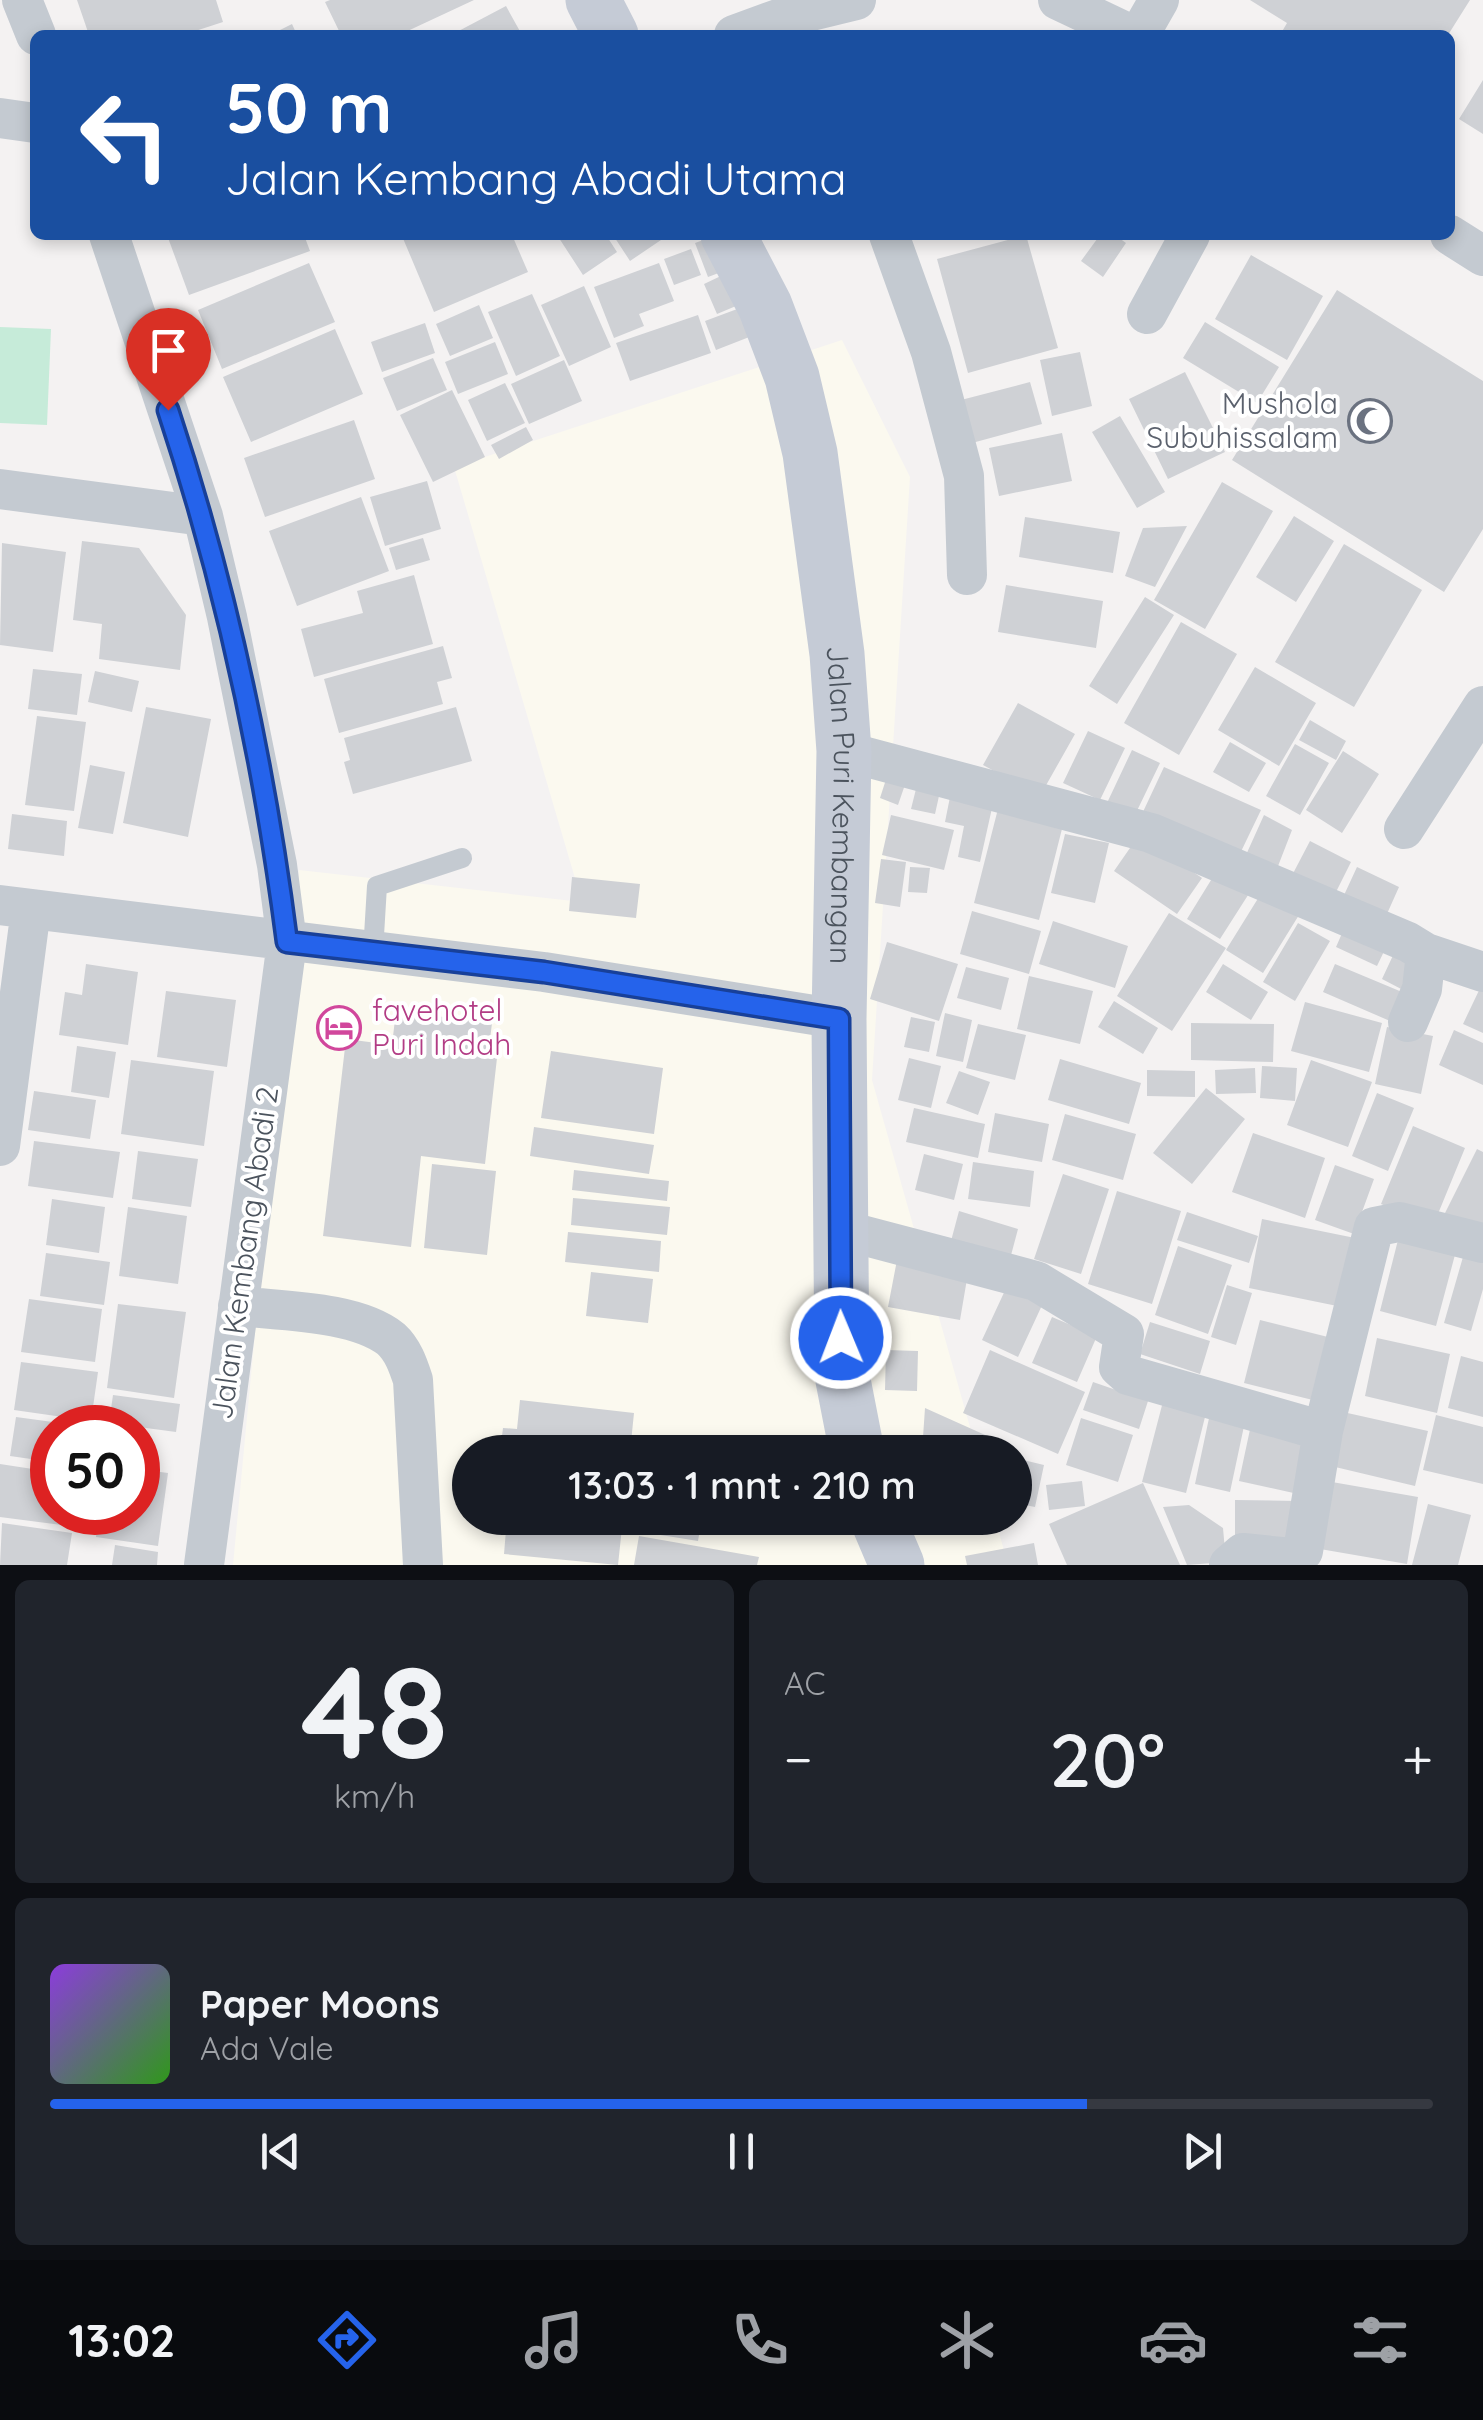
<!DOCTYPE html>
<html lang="id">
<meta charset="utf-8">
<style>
:root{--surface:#171b24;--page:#20242c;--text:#f1f3f6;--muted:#9ea1a6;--line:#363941;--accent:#2563eb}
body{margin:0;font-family:Quicksand,sans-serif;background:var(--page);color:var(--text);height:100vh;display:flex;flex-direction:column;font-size:38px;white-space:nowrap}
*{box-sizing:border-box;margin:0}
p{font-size:32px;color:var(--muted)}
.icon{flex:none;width:55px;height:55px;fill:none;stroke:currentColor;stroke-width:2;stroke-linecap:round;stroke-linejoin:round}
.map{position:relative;height:1565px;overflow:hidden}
.details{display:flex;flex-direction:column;gap:15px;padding:15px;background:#0d0f14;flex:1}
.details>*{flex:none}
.top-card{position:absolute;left:30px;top:30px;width:1425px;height:210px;border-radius:15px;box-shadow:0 5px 15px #0003;background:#1a4fa0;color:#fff;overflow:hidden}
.speed{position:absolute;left:30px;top:1405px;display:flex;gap:20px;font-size:50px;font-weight:700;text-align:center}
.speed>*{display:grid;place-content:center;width:130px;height:130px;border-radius:50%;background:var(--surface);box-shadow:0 5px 15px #0003;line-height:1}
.speed .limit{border:15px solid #d22;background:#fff;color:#111}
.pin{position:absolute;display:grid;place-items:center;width:85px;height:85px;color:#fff;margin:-102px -42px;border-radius:50% 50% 50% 0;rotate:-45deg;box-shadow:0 0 10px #0007}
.pin .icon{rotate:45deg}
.me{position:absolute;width:110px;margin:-55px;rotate:359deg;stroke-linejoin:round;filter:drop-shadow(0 0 8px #0008)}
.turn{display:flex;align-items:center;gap:35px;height:210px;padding:0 30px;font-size:45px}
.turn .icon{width:130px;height:130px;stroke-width:2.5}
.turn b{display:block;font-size:70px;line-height:85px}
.big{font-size:75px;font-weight:600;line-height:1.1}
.details .tile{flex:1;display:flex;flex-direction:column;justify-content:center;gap:15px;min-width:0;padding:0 35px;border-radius:15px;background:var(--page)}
.details .dial{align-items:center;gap:0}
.dial b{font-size:130px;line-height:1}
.song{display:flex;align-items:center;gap:30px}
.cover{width:120px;height:120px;border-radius:15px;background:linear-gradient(135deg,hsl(270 70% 55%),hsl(110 70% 35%))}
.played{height:10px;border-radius:5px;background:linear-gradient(90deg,var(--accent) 75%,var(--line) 75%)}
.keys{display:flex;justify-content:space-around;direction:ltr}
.heat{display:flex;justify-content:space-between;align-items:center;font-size:55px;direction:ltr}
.details .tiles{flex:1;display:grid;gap:15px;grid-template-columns:1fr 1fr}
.tile:last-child{grid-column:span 2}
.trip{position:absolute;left:452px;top:1435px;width:580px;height:100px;border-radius:50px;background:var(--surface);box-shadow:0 5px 15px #0003;font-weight:600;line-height:100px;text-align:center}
.menu{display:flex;height:160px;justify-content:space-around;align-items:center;background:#090b0e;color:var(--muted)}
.menu .icon{width:70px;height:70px}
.menu .selected{color:var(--accent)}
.menu b{font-size:45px;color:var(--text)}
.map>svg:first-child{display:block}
</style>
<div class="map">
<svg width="1483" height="1565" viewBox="0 0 1483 1565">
<rect width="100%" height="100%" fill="#f4f2f2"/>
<path fill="#fbf9ef" d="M 842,340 L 910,477 L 872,1080 L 977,1452 L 470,1452 L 470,1518 L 995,1518 L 1008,1565 L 233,1565 L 299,870 L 582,902 L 454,467 Z"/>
<path fill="#c6ebd9" d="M 0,327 L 51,329 L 47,425 L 0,423 Z"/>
<path fill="#cfd1d5" d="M 77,0 L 216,0 L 223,22 L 183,35 L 89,35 Z
M 330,0 L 474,0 L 399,35 L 341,35 L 325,2 Z
M 1250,0 L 1470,0 L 1448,35 L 1280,35 L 1287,23 Z
M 506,6 L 522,35 L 451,35 Z
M 292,24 L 297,35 L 270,35 Z
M 1483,80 L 1483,134 L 1459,119 Z
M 167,235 L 304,235 L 310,251 L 189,295 Z
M 512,235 L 528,272 L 434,312 L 402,236 Z
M 557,235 L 606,235 L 617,252 L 583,275 Z
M 613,235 L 658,235 L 661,240 L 630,261 Z
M 717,235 L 732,268 L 708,277 L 695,243 Z
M 1026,235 L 1058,348 L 968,373 L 937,259 Z
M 1100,235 L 1115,235 L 1126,243 L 1103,277 L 1081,261 Z
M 691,249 L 701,275 L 674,285 L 664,259 Z
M 1251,255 L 1323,296 L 1287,360 L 1215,319 Z
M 309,263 L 335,322 L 222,369 L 198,310 Z
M 659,263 L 674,301 L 639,314 L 644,326 L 614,338 L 594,287 Z
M 723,275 L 736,306 L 717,314 L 704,284 Z
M 584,286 L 611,347 L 569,366 L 541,305 Z
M 1337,290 L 1483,381 L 1483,529 L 1444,592 L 1232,460 Z
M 532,294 L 560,356 L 516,376 L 488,312 Z
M 756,302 L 767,330 L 716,350 L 705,321 Z
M 479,305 L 493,338 L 450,356 L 436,324 Z
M 698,315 L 711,353 L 630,381 L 616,343 Z
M 1205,322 L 1279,367 L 1257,403 L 1183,358 Z
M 425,323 L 435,353 L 382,372 L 371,342 Z
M 335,329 L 363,394 L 251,442 L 223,377 Z
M 495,342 L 508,374 L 458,394 L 445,362 Z
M 1080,352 L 1092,406 L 1052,416 L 1040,360 Z
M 433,358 L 447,390 L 397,411 L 383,378 Z
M 564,360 L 582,401 L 529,424 L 511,384 Z
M 1185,372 L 1225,452 L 1168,479 L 1129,399 Z
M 1030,382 L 1042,424 L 972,443 L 961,400 Z
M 505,383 L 525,423 L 487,441 L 468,400 Z
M 452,390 L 485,457 L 433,482 L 400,415 Z
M 1120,416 L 1165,492 L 1137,508 L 1092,432 Z
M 354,420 L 375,479 L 265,517 L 244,458 Z
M 526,427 L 533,440 L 499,459 L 491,445 Z
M 1062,433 L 1072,481 L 999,496 L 989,448 Z
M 427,481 L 441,529 L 385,546 L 370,497 Z
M 1222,482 L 1273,511 L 1205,629 L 1154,600 Z
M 361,497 L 389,571 L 297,606 L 269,531 Z
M 1294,516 L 1334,541 L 1296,602 L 1256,577 Z
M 1025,517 L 1120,532 L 1113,573 L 1019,557 Z
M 1187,526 L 1155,587 L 1125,576 L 1143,528 Z
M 423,538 L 430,560 L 396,570 L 389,548 Z
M 82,541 L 139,548 L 186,615 L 180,670 L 99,659 L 102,624 L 73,620 Z
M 2,543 L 66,552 L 53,652 L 0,645 Z
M 1344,544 L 1422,590 L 1354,707 L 1275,662 Z
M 414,575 L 433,644 L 314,677 L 301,629 L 363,613 L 357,591 Z
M 1006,585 L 1103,601 L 1096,648 L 998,632 Z
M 1145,597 L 1174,615 L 1117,704 L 1089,686 Z
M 1181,622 L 1237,654 L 1179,755 L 1124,723 Z
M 443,646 L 452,678 L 437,682 L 443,704 L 339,733 L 324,679 Z
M 1255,667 L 1316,703 L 1279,766 L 1218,730 Z
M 33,669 L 82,674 L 77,715 L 28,709 Z
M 95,671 L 139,681 L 132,712 L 88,702 Z
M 1018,703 L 1075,734 L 1040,796 L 983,765 Z
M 146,707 L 211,719 L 188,837 L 123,823 Z
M 456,707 L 472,761 L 353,794 L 344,762 L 350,760 L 344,738 Z
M 37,716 L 86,722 L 74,811 L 25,805 Z
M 1310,720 L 1346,741 L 1336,760 L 1299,740 Z
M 1088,731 L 1125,748 L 1100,800 L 1063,783 Z
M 1230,742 L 1266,763 L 1249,792 L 1213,772 Z
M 1295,744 L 1329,763 L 1300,815 L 1266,796 Z
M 1132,750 L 1160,763 L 1134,817 L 1107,803 Z
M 1343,751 L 1379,774 L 1342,833 L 1306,810 Z
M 90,765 L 125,772 L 113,834 L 78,828 Z
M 890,767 L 909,773 L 898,805 L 880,798 Z
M 1164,767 L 1261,810 L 1235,864 L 1142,814 Z
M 920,773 L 943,778 L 935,814 L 911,809 Z
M 953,782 L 994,799 L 980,862 L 958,857 L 964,826 L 945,822 Z
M 1001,797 L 1066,813 L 1039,920 L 974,903 Z
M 12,814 L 67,821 L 64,856 L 8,849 Z
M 891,815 L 954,830 L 944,870 L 882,855 Z
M 1264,815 L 1292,830 L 1273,879 L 1241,866 Z
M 1065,834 L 1109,843 L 1095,903 L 1051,893 Z
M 1139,835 L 1202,878 L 1177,914 L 1114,871 Z
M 1310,841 L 1351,862 L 1330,904 L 1288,883 Z
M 881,859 L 906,862 L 900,907 L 875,903 Z
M 910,867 L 930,868 L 927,893 L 908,892 Z
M 1357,867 L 1399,887 L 1382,925 L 1339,906 Z
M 1216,872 L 1250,892 L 1220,939 L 1187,919 Z
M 572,877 L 640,884 L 636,918 L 569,911 Z
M 1262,892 L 1299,915 L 1263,973 L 1226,950 Z
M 972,911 L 1041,931 L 1029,974 L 960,954 Z
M 1169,913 L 1226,948 L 1172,1031 L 1117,996 Z
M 1053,921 L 1128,946 L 1115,988 L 1039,964 Z
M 1347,922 L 1389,941 L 1377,966 L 1336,947 Z
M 1298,923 L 1330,941 L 1295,1001 L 1263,982 Z
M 887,942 L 958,964 L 939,1021 L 870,999 Z
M 1396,949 L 1420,960 L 1405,991 L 1382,979 Z
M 86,964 L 138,972 L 128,1045 L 59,1035 L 65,992 L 82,995 Z
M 1223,964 L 1268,992 L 1251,1020 L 1206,992 Z
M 1335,964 L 1402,992 L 1390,1021 L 1323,992 Z
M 966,967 L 1009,978 L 1001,1010 L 957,998 Z
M 1029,976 L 1093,991 L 1080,1044 L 1017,1029 Z
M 1483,982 L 1483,1033 L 1463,1024 Z
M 166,991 L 236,1000 L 227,1067 L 157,1057 Z
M 1114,1001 L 1158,1028 L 1143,1054 L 1098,1027 Z
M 1305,1002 L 1382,1023 L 1369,1072 L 1291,1051 Z
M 396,1011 L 492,1023 L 488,1056 L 497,1058 L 485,1164 L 421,1156 L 411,1247 L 323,1236 L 346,1039 L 392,1045 Z
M 945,1013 L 972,1020 L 963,1062 L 936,1056 Z
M 911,1017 L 935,1022 L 929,1052 L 904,1047 Z
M 1191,1023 L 1274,1024 L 1273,1062 L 1191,1060 Z
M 978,1024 L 1026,1035 L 1015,1080 L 966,1068 Z
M 1387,1027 L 1433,1036 L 1421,1094 L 1375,1084 Z
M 1454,1030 L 1483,1043 L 1483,1085 L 1439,1065 Z
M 77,1046 L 116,1052 L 109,1098 L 71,1092 Z
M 551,1051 L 663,1068 L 654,1134 L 541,1118 Z
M 909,1058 L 941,1066 L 931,1108 L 898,1100 Z
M 1060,1059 L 1141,1083 L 1129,1124 L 1048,1100 Z
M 131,1060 L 214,1071 L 204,1146 L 121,1134 Z
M 1311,1060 L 1372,1082 L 1348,1147 L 1287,1125 Z
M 1262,1066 L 1297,1068 L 1295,1101 L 1260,1098 Z
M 1255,1068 L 1256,1093 L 1216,1094 L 1215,1070 Z
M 1147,1070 L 1195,1071 L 1195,1097 L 1147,1096 Z
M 959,1071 L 990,1082 L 978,1115 L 946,1103 Z
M 1206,1088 L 1245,1119 L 1192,1184 L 1153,1153 Z
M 34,1091 L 96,1100 L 90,1139 L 28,1130 Z
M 1377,1093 L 1414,1108 L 1388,1171 L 1352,1156 Z
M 914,1108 L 985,1124 L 978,1158 L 906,1142 Z
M 995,1113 L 1049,1124 L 1042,1162 L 988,1152 Z
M 1065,1114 L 1136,1134 L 1123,1180 L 1052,1160 Z
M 1413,1126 L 1465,1148 L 1433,1226 L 1381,1204 Z
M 534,1127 L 654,1145 L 649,1174 L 530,1156 Z
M 1253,1133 L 1325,1158 L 1305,1218 L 1232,1192 Z
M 34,1141 L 120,1152 L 113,1198 L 28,1186 Z
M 1477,1149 L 1483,1152 L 1483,1235 L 1444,1215 Z
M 138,1151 L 198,1159 L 191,1207 L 132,1199 Z
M 924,1154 L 963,1164 L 954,1200 L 915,1190 Z
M 973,1162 L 1034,1171 L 1030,1207 L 968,1199 Z
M 432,1164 L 496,1171 L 487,1255 L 424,1248 Z
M 1335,1165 L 1374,1179 L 1354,1234 L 1315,1220 Z
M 574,1170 L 669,1181 L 667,1201 L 572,1190 Z
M 1063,1174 L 1109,1189 L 1081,1274 L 1034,1259 Z
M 1117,1191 L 1181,1211 L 1152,1304 L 1088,1284 Z
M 573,1198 L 670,1207 L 667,1235 L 571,1225 Z
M 52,1199 L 105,1207 L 99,1253 L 46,1245 Z
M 128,1207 L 187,1216 L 178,1284 L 119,1276 Z
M 959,1211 L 1018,1229 L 1010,1259 L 951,1241 Z
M 1187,1212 L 1258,1236 L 1249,1263 L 1177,1240 Z
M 1262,1219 L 1360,1239 L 1347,1308 L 1249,1288 Z
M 568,1232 L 661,1241 L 659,1272 L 565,1262 Z
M 1399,1236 L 1456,1251 L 1436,1326 L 1380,1311 Z
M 1178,1246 L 1232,1265 L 1208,1334 L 1155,1315 Z
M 1465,1250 L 1483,1255 L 1483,1289 L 1471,1331 L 1444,1323 Z
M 46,1253 L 110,1262 L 104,1305 L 40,1296 Z
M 897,1260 L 968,1273 L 960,1320 L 888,1307 Z
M 591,1272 L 653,1279 L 648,1323 L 586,1316 Z
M 1008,1284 L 1044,1301 L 1018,1357 L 982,1340 Z
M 1227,1285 L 1252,1293 L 1236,1345 L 1211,1337 Z
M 29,1299 L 102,1309 L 95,1362 L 21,1352 Z
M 118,1304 L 186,1312 L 174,1398 L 107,1388 Z
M 1052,1317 L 1097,1336 L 1077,1382 L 1032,1363 Z
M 1260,1320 L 1336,1339 L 1321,1402 L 1244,1383 Z
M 1150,1322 L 1210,1341 L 1200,1374 L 1140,1354 Z
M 1377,1338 L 1450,1354 L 1437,1413 L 1365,1396 Z
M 886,1350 L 918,1351 L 917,1391 L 885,1390 Z
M 990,1350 L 1085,1392 L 1058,1454 L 963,1413 Z
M 1461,1356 L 1483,1362 L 1483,1417 L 1448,1408 Z
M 21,1362 L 98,1372 L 91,1421 L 14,1410 Z
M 1093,1382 L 1148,1401 L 1139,1429 L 1083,1410 Z
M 1166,1390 L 1209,1401 L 1186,1493 L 1142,1482 Z
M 113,1395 L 180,1404 L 176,1432 L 109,1423 Z
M 520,1400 L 634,1413 L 630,1452 L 500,1452 L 503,1428 L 517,1429 Z
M 1212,1404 L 1247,1412 L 1230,1492 L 1195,1484 Z
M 925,1408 L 1003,1443 L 1002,1452 L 922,1452 Z
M 1343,1412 L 1428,1431 L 1415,1486 L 1331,1466 Z
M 1436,1415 L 1483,1427 L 1483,1484 L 1423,1470 Z
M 16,1417 L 75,1425 L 75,1428 L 52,1428 L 52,1462 L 10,1456 Z
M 1081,1418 L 1133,1435 L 1118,1482 L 1066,1465 Z
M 1252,1420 L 1320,1435 L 1307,1496 L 1239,1481 Z
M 665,1442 L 719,1450 L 719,1452 L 664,1452 Z
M 1015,1458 L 1044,1465 L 1035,1507 L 1015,1503 Z
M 0,1464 L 52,1472 L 52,1512 L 79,1512 L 77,1527 L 0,1517 Z
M 138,1469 L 168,1473 L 158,1546 L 96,1537 L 99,1512 L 138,1512 Z
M 1082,1481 L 1085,1506 L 1049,1510 L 1046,1485 Z
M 1332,1482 L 1418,1497 L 1407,1564 L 1320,1549 Z
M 1143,1483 L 1180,1565 L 1067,1565 L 1049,1524 Z
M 1235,1500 L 1297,1501 L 1297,1545 L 1235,1544 Z
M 1428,1504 L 1471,1515 L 1458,1565 L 1412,1565 Z
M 1189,1505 L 1223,1528 L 1226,1562 L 1187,1565 L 1163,1507 Z
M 507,1518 L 623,1518 L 618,1565 L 504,1554 Z
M 645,1518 L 702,1518 L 698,1541 L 642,1532 Z
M 2,1523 L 72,1533 L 67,1565 L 0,1565 Z
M 639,1536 L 759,1557 L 757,1565 L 634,1565 Z
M 1034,1543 L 1038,1565 L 967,1565 L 965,1556 Z
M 115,1545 L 158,1552 L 157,1565 L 112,1565 Z"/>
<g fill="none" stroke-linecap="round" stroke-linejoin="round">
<path stroke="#c4cad1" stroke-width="20" d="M 373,952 L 377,886 L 462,858"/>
<path stroke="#c4cad1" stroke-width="40" d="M 22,0 L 36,35
M 1058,0 L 1132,35
M 734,35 L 778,19 L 856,0
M 1139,35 L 1159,0
M 0,118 L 35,123
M 109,235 L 203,516 L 227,617 L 277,865 L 287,942 L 204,1565
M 889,235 L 931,352 L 964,476 L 967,575
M 1450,235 L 1483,256
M 1147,314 L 1190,235
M 0,489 L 203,516
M 844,751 L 1151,833 L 1408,942 L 1426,953 L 1422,989 L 1408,1022
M 1404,829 L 1483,706
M 0,905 L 544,972 L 839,1019
M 1426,953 L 1483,972
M 0,1146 L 31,909
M 839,1229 L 1036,1281 L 1124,1334 L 1119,1367 L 1128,1375 L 1323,1431
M 238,1306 C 282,1311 356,1311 391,1339 C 403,1350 408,1365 413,1380 L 423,1565
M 1229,1565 L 1243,1553 L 1292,1558 L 1303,1551 L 1323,1431 L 1374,1227 L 1399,1222 L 1483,1243"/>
<g stroke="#c5cbd6" stroke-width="55">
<path d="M 593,0 L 611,35"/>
<path id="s1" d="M 728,235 L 765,306 L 792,377 L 810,453 L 837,654 L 844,751 L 839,1019 L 842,1375 L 857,1452"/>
<path d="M 877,1518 L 897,1565"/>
</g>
</g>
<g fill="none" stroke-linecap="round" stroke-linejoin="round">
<g stroke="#184099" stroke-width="25">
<path id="route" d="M 168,410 C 225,582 264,762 287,942 L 544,972 L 839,1019 L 841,1338"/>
</g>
<use href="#route" stroke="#2563eb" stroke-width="18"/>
</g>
<defs>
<g id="mosque-ring" transform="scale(2.25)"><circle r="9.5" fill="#fff" stroke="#6b7280" stroke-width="1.5"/><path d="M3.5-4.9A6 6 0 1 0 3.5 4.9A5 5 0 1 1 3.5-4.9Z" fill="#6b7280"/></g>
<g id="hotel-ring" transform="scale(2.25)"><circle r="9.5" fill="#fff" stroke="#d1479c" stroke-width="1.5"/><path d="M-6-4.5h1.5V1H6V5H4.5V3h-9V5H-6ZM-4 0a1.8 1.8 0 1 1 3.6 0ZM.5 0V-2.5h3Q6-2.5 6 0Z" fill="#d1479c"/></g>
</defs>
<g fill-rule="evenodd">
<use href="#mosque-ring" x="1370" y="421"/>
<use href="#hotel-ring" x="339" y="1028"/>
</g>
<g text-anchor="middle" stroke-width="8" stroke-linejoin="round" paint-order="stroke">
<g font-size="30" fill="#5b616d" stroke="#fff" text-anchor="end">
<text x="1338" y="414">Mushola<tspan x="1338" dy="34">Subuhissalam</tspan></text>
</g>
<g font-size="30" fill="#4b535d" stroke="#fff">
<text dy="10" stroke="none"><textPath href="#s1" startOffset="588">Jalan Puri Kembangan</textPath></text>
<text transform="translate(245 1253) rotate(-82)" y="10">Jalan Kembang Abadi 2</text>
</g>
<g font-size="30" fill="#b23c85" stroke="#fff" text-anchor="start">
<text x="372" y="1021">favehotel<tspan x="372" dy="34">Puri Indah</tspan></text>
</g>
</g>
</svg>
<div class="speed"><div class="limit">50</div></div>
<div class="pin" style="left:168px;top:410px;background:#d93025"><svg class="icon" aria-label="arrive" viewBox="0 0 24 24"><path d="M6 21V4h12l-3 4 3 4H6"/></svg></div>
<svg class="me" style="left:841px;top:1338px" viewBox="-20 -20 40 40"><circle r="17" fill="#2563eb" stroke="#fff" stroke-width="3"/><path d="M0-11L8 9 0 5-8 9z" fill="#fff"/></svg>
<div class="trip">13:03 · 1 mnt · 210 m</div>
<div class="top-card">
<div class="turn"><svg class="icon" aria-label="left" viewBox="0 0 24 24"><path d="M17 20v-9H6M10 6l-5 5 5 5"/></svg><div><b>50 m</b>Jalan Kembang Abadi Utama</div></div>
</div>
</div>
<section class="details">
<div class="tiles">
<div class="tile dial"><b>48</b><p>km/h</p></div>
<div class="tile"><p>AC</p>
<div class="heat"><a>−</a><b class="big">20°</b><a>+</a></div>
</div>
<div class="tile">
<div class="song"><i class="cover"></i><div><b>Paper Moons</b><p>Ada Vale</p></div></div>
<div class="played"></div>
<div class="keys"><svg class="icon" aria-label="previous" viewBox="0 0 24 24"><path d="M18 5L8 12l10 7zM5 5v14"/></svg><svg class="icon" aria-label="pause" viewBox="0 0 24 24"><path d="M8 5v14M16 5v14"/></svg><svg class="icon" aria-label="next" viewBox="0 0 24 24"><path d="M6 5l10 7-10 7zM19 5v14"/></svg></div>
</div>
</div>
</section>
<nav class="menu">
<b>13:02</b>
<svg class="icon selected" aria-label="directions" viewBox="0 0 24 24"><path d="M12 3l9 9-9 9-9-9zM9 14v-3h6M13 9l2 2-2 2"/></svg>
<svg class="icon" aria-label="music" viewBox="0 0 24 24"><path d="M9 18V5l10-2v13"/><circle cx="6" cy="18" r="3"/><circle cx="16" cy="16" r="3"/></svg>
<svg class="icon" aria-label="phone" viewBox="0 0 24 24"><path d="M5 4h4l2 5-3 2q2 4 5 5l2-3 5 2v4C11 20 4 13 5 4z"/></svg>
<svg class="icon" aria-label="climate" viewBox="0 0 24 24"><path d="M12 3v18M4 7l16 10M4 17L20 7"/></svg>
<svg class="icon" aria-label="car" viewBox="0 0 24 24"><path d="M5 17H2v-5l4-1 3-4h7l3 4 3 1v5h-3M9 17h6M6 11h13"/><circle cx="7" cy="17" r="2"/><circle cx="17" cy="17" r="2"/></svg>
<svg class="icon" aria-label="filters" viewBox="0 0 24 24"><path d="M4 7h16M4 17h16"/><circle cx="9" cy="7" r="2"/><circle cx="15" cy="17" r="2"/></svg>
</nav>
